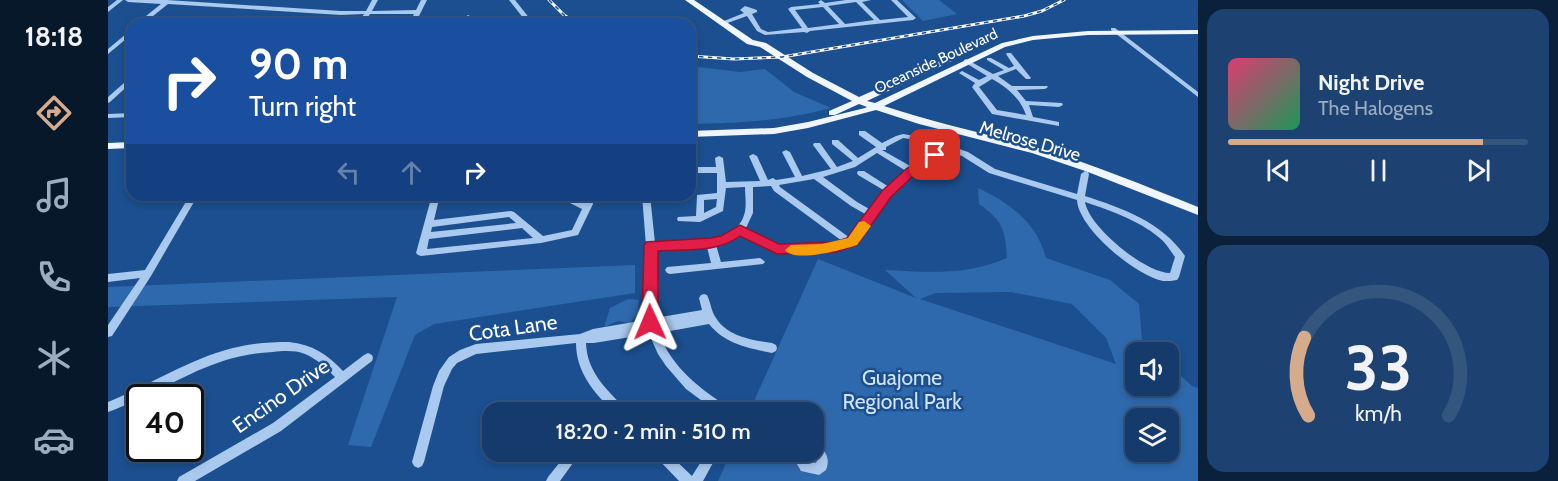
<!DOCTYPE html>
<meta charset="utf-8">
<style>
:root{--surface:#143b6b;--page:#1d4271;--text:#f1f3f6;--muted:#9dadc1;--line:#33557e;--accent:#d6ab8b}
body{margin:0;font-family:Cabin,sans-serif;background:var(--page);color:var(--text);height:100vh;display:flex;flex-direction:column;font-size:22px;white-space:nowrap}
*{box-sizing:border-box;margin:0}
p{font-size:20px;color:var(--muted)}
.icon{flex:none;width:33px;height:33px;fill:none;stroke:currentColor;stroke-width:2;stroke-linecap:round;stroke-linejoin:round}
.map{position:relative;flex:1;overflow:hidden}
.panel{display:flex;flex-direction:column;gap:9px;padding:9px;background:#0b203b;width:360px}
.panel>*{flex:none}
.hud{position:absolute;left:18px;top:18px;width:570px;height:183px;border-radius:18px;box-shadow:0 3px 9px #0003,0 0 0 2px var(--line);background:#1a4fa0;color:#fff;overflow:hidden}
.fabs{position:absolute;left:1017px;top:342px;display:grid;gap:12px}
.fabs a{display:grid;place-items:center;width:54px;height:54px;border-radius:12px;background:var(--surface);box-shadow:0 3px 9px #0003,0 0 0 2px var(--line);font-size:30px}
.speed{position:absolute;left:18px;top:384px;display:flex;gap:12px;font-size:30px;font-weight:700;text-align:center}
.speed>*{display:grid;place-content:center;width:78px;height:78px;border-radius:50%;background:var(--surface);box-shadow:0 3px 9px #0003,0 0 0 2px var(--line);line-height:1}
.speed .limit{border:3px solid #111;border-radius:9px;background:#fff;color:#111}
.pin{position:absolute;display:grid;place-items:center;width:51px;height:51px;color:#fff;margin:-26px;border-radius:12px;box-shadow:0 3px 9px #0006}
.me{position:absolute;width:66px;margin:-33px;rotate:359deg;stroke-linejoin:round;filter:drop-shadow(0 0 4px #0008)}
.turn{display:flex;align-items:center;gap:21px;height:126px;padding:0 24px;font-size:27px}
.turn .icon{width:78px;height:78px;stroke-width:2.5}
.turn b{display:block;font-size:42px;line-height:51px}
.lanes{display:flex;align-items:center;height:57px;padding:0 24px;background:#0003;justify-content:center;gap:30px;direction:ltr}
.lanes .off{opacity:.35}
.panel .widget{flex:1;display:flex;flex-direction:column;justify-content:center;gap:9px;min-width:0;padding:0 21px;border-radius:18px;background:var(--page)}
.panel .dial{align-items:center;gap:0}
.dial svg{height:156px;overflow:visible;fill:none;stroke:var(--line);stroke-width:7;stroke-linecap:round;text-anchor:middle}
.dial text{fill:var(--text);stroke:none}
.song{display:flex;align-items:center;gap:18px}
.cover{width:72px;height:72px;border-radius:9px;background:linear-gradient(135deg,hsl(340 70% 55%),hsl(150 70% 35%))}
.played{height:6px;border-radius:3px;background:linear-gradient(90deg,var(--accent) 85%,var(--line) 85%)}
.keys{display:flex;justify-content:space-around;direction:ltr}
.trip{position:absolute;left:374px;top:402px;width:342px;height:60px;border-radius:18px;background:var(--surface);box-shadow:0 3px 9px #0003,0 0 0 2px var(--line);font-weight:600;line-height:60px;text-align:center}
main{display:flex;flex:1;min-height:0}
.tab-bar{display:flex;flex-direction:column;width:108px;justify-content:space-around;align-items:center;background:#08182b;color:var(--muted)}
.tab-bar .icon{width:42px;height:42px}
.tab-bar .current{color:var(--accent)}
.tab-bar b{font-size:27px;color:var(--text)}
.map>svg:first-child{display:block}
</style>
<main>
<nav class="tab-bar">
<b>18:18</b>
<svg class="icon current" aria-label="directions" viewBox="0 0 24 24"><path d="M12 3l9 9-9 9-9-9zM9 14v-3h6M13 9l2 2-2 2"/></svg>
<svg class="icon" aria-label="music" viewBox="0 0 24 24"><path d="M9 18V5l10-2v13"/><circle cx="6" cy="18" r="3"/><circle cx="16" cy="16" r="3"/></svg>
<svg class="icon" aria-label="phone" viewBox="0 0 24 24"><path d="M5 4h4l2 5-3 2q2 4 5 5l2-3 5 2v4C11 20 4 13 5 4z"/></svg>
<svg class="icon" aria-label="climate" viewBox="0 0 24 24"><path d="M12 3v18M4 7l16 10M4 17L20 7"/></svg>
<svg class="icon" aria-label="car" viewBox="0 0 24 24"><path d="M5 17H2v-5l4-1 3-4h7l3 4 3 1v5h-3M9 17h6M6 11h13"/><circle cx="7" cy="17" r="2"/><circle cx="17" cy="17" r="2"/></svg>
</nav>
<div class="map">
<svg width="1090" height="481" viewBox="0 0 1090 481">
<rect width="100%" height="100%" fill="#1b4f8f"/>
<path fill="#2e69ad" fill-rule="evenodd" d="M 794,0 L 831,0 L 849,14 L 815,21 Z
M 582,66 L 632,72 L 657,69 L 686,92 L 723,108 C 674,121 633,123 582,124 Z
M 870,188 C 902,203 929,223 938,258 L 1002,280 L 1031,304 L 1034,339 L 1047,352 L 1028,352 L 1028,386 L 1060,386 L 1061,365 L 1084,386 L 1090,388 L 1090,481 L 610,481 L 623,452 L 705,452 L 705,412 L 641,412 L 710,259 L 808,298 L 777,270 C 820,272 858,276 899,258 C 897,229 895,221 871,204 ZM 903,292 L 964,304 L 998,338 L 1008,364 L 812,299 L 828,293 ZM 1028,418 L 1060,418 L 1060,452 L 1028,452 Z
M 527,265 L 527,293 L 326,324 L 307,335 L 263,447 L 240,445 L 289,297 L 0,307 L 0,287 Z
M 520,299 L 531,300 L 530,314 L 522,323 L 510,321 L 496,327 L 502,308 Z"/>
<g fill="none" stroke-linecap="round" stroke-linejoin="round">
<path fill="#a9c9ee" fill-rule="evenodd" d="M 9,0 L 15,0 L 0,12 L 0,7 Z
M 17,0 L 59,0 L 233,11 L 258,11 L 264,0 L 270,0 L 264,11 L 308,10 L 313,0 L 319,0 L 307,24 L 301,24 L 306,14 L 262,14 L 256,24 L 250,24 L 256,14 L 233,15 L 60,4 L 35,24 L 28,24 L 53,4 L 20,2 Z
M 401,0 L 407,0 L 426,24 L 420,24 Z
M 713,0 L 717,3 L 738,0 L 763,0 L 754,2 L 772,20 L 800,17 L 783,0 L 789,0 L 808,18 L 805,20 L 702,31 L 699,33 L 696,32 L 657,35 L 649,31 L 639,16 L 614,25 L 611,23 L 636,13 L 632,10 L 637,6 L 649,10 L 649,12 L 644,14 L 653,29 L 660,32 L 694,28 L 680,9 L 683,7 L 712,4 L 710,2 ZM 748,2 L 766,20 L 737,24 L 720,6 ZM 715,7 L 731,24 L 700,28 L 687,10 Z
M 360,15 L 362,16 L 368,24 L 362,24 L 357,17 Z
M 1003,28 L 1007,28 L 1090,92 L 1090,97 L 1003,30 Z
M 24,29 L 24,34 L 0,54 L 0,49 Z
M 899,53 L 903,53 L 923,78 L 922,79 L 918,79 L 908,69 L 890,76 L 904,86 L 939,86 L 940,87 L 937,89 L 909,90 L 918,101 L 954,103 L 955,105 L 951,107 L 921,105 L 925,117 L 951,122 L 951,126 L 884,114 L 864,87 L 867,83 L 851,73 L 854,71 L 856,72 L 871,80 L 879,76 L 856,62 L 856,60 L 858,59 L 885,74 L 896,70 L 879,60 L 879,58 L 883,58 L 901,68 L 906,66 L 898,54 ZM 884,79 C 900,88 912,98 918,115 L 889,110 L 871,87 Z
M 24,76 L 24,82 L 2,102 L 0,103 L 0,97 Z
M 24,113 L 24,117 L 0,118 L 0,114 Z
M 751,131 L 757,131 L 774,143 L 788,136 L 795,134 L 819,138 L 860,152 L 887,169 L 969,194 L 973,174 L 977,171 L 980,172 L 981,174 L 977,196 C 1014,208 1054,222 1077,256 L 1071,277 L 1069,280 C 1065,281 1060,281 1055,281 C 1028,276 970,228 969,200 L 881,173 L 854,156 L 814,141 L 795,138 L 778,147 L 778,150 L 774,150 L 804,167 L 824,153 L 827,153 L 831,155 L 805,174 L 782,196 L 747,244 L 714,252 L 669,252 L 633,234 L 628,238 L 608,245 L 613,262 L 652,258 L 655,260 L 657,262 L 655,264 L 562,274 L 559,273 L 557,270 L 559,267 L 603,263 L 599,247 L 548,249 L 547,318 L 594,310 L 591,298 L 593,295 L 596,294 L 599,295 C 603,303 603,311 608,318 C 620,337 644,340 664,343 L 668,345 L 669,348 L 668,351 L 664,353 C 640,348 617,344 601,324 L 551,333 C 563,367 593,390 622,408 L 623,412 L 609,412 L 578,389 L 558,366 L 550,354 L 541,334 L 486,343 L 478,343 C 479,372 498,389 517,408 L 518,412 L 506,412 C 486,393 468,372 468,343 L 368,354 L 349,363 L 344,369 L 336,386 L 316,462 L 314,466 L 310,468 L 306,466 L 304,462 L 325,386 L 331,371 L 341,357 L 352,350 L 368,344 L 472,334 L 485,329 L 537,320 L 538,246 L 534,195 L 542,195 L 547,243 C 573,242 627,246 636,215 C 639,207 637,196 637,187 L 618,188 L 615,211 L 592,222 L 570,221 L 569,219 L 570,217 L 588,216 L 589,195 L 609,193 L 609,173 L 582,173 L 582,167 L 608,167 L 607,158 L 611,156 L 615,158 L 618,182 L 652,181 L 641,156 L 645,154 L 649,156 L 660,180 L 665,178 L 668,180 L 687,177 L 674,152 L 678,150 L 682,152 L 694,176 L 723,169 L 705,145 L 706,143 L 712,143 L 729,167 L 745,161 L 724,144 L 724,140 L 730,140 L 750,158 L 768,147 L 751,135 ZM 769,153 L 798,171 L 781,187 L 756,171 L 750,171 L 749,173 L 750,175 L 777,191 L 763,210 L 749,202 L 715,177 L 747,167 ZM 706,179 L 743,206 L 759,215 L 742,238 L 672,187 L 671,185 ZM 663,186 L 666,191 L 734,241 L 714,246 L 670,246 L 638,228 L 645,213 L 645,187 ZM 609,199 L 608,207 L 596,213 L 596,200 ZM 977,202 C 1004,211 1035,222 1055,241 C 1060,246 1063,252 1067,257 L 1062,273 C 1037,273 981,227 977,202 Z
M 82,195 L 90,195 L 43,276 L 4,336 L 0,337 L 0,325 L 32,278 L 0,282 L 0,274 L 37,270 Z
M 324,195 L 332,195 L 326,220 L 403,211 L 406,212 L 435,236 L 464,230 L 474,209 L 458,201 L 457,195 L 465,195 L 465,198 L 477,203 L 477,195 L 485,195 L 485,204 L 470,235 L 433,243 L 313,256 L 310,255 L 308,253 ZM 401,217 L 408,223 L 323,232 L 324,227 ZM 414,228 L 425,238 L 319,249 L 321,239 Z
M 181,342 C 204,344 220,355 235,371 L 256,355 L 260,353 L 264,355 L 265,358 L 264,361 L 173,431 L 87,481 L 69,481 L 71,477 L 165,423 L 227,377 C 218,368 209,359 197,354 C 187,350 175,351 165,352 C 114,354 79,376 34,398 C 25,402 11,408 0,412 L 0,402 C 42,385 81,359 125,348 C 144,343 162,342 181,342 Z
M 705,443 C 717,449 723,457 718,470 L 711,475 L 693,471 L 682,452 L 694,452 L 701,461 L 708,463 L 709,460 L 700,452 L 705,452 Z
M 460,452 L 473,452 L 452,481 L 438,481 L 440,477 Z
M 545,452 L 559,452 L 584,476 L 599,452 L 611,452 L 595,481 L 571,481 L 547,456 Z"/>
<path fill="#f0f6ff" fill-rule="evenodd" d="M 577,0 L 586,0 L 645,40 L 658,43 L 705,73 L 751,97 L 839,58 L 846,60 L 759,101 L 767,103 L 894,43 L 925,36 L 980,31 L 1090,30 L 1090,34 L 980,35 L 925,40 L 897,47 L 776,106 C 827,123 879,134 930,148 C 985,164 1037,186 1090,207 L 1090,215 L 980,172 L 924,153 L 811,124 L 768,110 L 700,128 L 666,134 L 582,137 L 582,131 L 666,128 L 700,122 L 757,108 L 759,107 L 751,104 L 727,115 L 721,115 L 721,111 L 744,101 L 699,77 L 652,47 L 639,44 Z
M 24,142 L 24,148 L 0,149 L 0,143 Z"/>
<g stroke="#fff" stroke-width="3">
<path id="rail" d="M 441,0 L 456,15 L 470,24
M 582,56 L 626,59 L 674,57 L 916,16 L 934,11 L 956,0"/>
</g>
<use href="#rail" stroke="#1b4f8f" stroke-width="1.5" stroke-dasharray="4.5" stroke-linecap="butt"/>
</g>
<path fill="#e11d48" stroke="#92132f" stroke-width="1.5" d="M 827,151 L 833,155 L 832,157 L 806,175 L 783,197 L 749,245 L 728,252 L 669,254 L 632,236 C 609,253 578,249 550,251 L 550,322 L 547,327 L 542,329 L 536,327 L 534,322 L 536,246 L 538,242 L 603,238 L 613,236 L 632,225 L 671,244 L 727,242 L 739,238 L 774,191 L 798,169 Z"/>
<path fill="#f59e0b" d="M 756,221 L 763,226 L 749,245 C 734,250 686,263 677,250 L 683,245 L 714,244 L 740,238 L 751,222 Z"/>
<g text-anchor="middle" stroke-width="5" stroke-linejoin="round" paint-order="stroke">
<g font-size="15" fill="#fff" stroke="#1b4f8f">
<text transform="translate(828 61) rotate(-25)" y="5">Oceanside Boulevard</text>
</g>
<g font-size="18" fill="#fff" stroke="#1b4f8f">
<text transform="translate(922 141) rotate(16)" y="6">Melrose Drive</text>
</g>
<g font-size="21" fill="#fff" stroke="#1b4f8f">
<text transform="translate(405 328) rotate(-8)" y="7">Cota Lane</text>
<text transform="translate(173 396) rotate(-35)" y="7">Encino Drive</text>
</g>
<g font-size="21" fill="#cfe3fa" stroke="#1b4f8f">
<text x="794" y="385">Guajome<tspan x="794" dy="24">Regional Park</tspan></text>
</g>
</g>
</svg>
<div class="fabs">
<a><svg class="icon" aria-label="sound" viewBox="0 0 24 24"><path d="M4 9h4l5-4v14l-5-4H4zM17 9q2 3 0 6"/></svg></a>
<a><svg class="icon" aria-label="layers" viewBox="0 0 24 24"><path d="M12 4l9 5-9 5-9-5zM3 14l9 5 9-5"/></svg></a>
</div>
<div class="speed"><div class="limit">40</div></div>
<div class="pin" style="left:827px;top:155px;background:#d93025"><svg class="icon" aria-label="arrive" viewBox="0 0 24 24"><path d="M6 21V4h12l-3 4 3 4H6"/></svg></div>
<svg class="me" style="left:542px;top:322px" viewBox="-20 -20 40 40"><path d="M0-17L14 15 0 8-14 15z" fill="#e11d48" stroke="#fff" stroke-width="4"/></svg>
<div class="trip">18:20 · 2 min · 510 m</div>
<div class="hud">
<div class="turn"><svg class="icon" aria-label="right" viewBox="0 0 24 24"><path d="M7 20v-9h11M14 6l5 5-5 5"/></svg><div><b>90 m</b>Turn right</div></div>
<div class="lanes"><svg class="icon off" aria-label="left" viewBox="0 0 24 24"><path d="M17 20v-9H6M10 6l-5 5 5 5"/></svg><svg class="icon off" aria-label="ahead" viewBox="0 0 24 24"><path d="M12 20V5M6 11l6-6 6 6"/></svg><svg class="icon" aria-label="right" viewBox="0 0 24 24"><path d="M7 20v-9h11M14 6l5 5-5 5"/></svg></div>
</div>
</div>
<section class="panel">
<div class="widget">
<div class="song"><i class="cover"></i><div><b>Night Drive</b><p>The Halogens</p></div></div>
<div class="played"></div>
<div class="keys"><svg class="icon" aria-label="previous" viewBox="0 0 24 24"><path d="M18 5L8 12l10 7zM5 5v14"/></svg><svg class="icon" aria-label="pause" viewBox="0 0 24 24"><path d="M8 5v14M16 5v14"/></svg><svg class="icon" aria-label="next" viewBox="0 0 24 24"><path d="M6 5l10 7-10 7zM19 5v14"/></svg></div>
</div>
<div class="widget dial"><svg viewBox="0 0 100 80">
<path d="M14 69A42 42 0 1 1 86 69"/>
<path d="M14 69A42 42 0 0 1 12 29" stroke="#d6ab8b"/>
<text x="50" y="56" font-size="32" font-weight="700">33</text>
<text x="50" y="72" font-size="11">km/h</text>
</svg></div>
</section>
</main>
